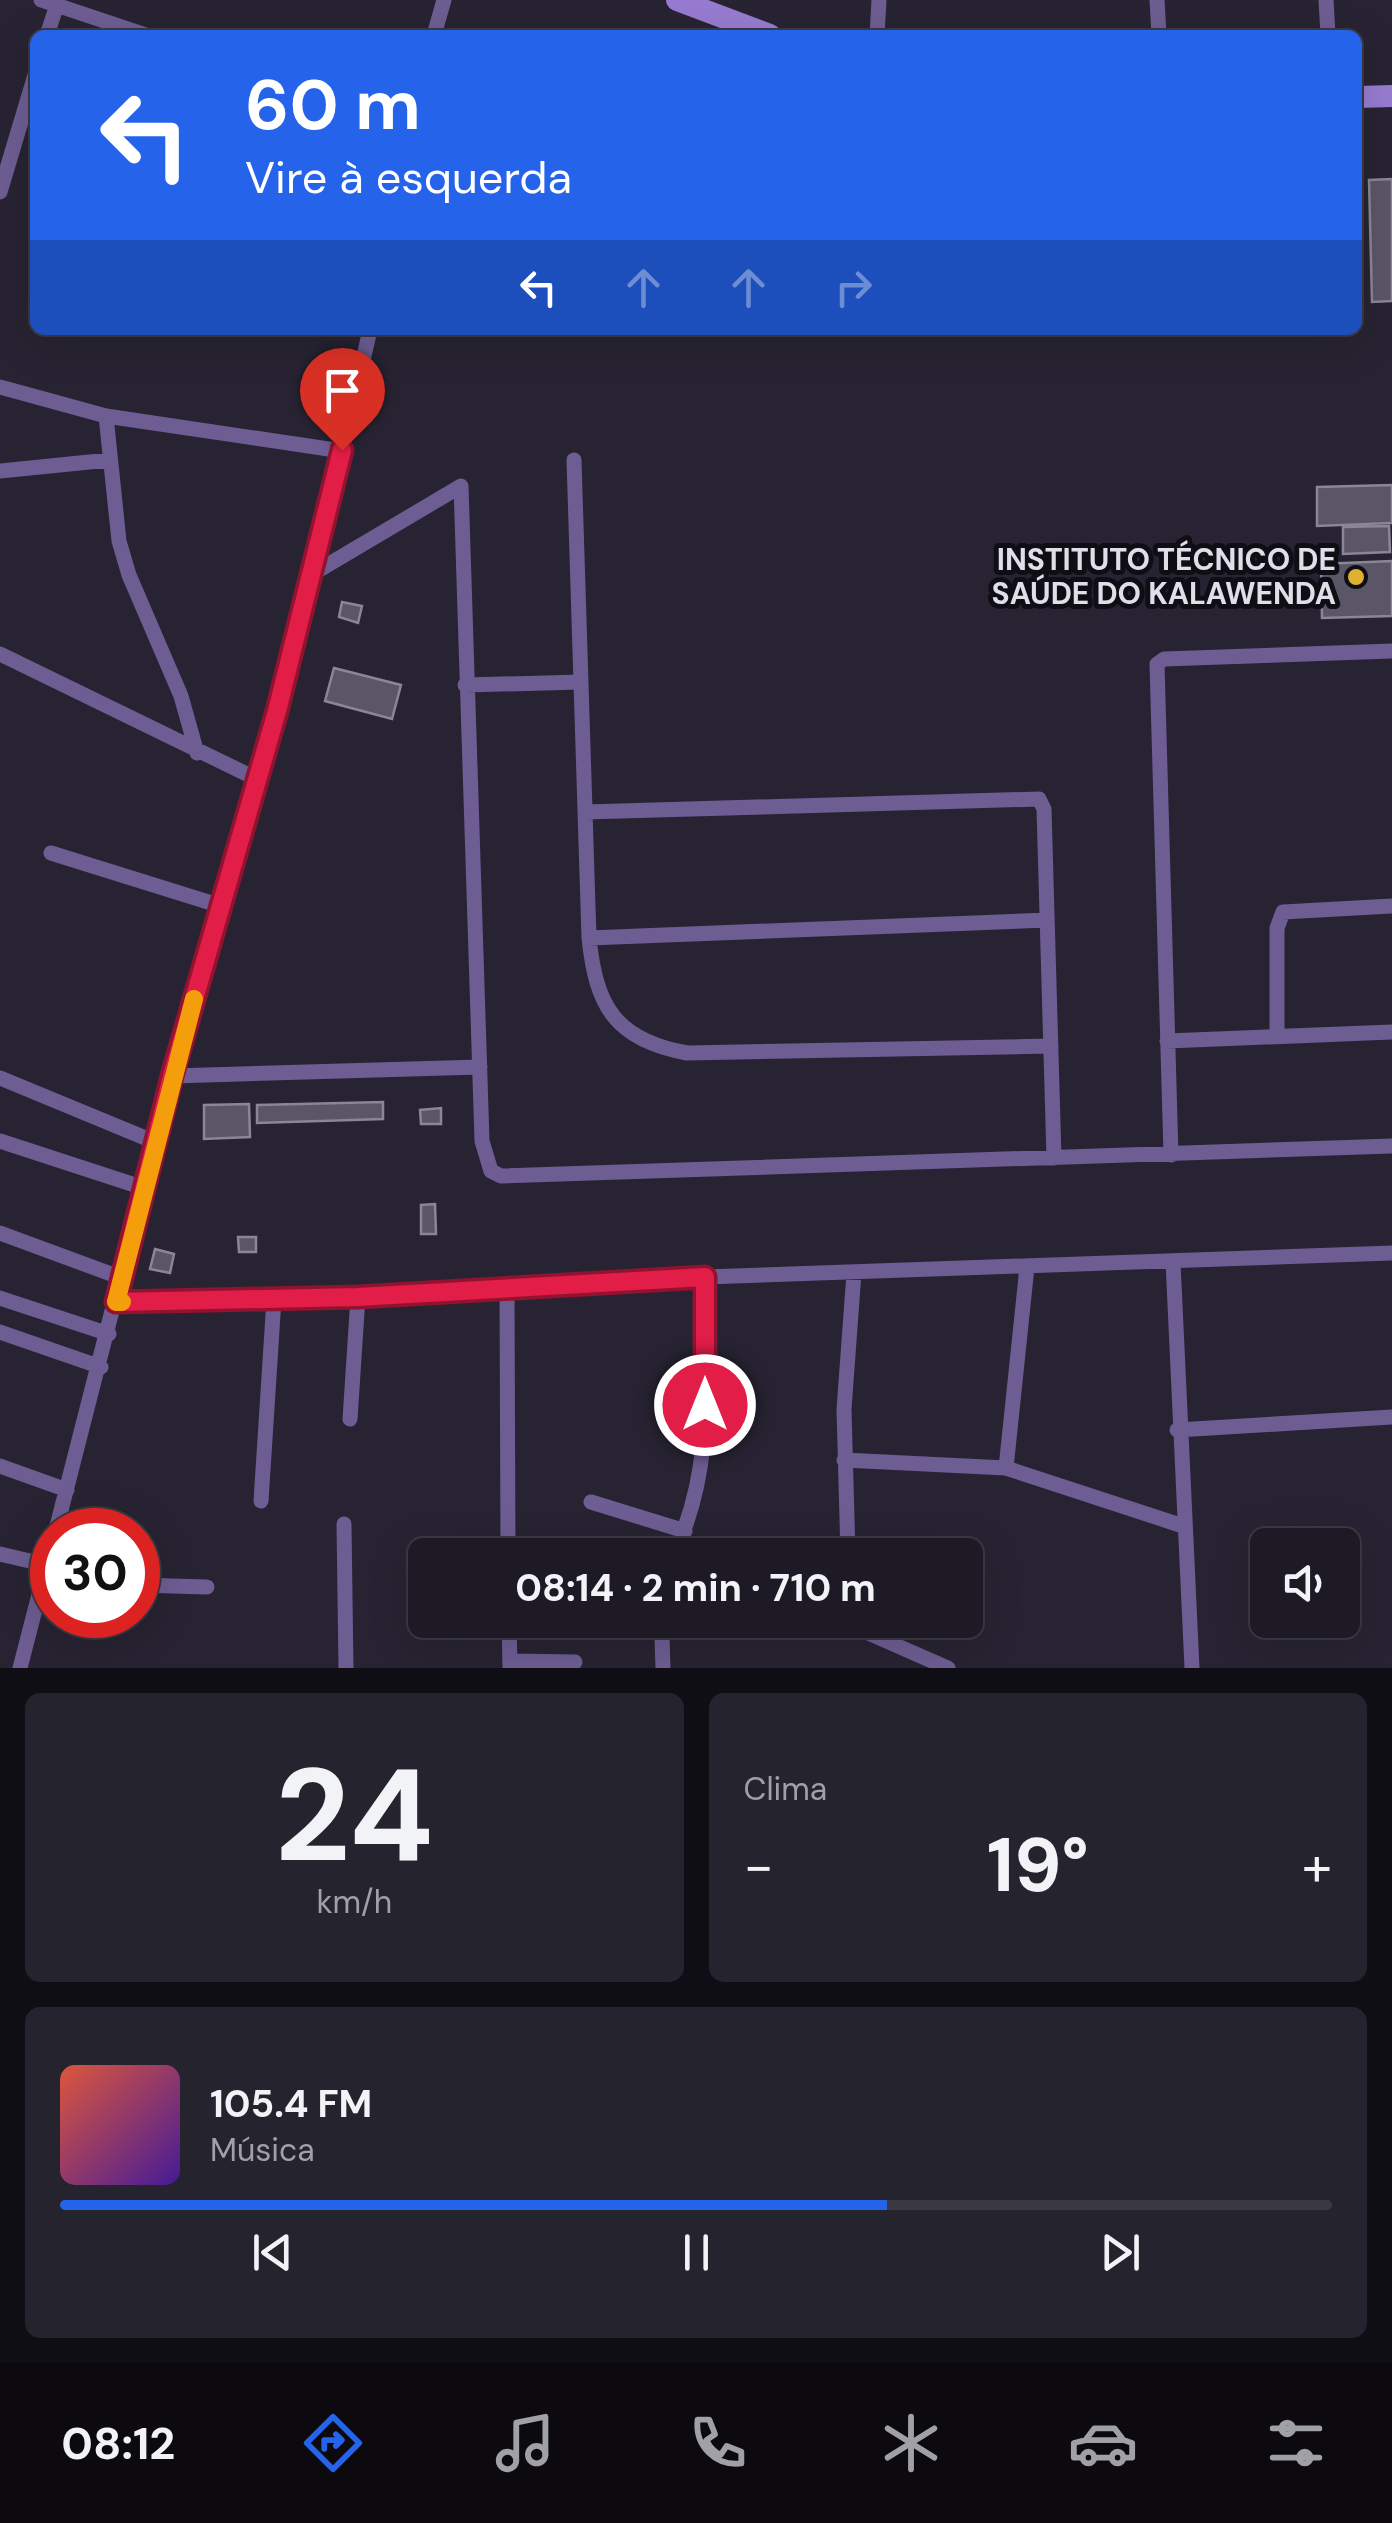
<!DOCTYPE html>
<html lang="pt">
<meta charset="utf-8">
<style>
:root{--surface:#1d1a26;--page:#25232e;--text:#f1f3f6;--muted:#a0a1a7;--line:#3b3843;--accent:#2563eb}
body{margin:0;font-family:"DM Sans",sans-serif;background:var(--page);color:var(--text);height:100vh;display:flex;flex-direction:column;font-size:38px;white-space:nowrap}
*{box-sizing:border-box;margin:0}
p{font-size:32px;color:var(--muted)}
.icon{flex:none;width:55px;height:55px;fill:none;stroke:currentColor;stroke-width:2;stroke-linecap:round;stroke-linejoin:round}
.map{position:relative;height:1668px;overflow:hidden}
.drawer{display:flex;flex-direction:column;gap:25px;padding:25px;background:#100e15;flex:1}
.drawer>*{flex:none}
.top-card{position:absolute;left:30px;top:30px;width:1332px;height:305px;border-radius:15px;box-shadow:0 10px 40px #0002,0 0 0 2px var(--line);background:#2563eb;color:#fff;overflow:hidden}
.buttons{position:absolute;left:1250px;top:1528px;display:grid;gap:20px}
.buttons a{display:grid;place-items:center;width:110px;height:110px;border-radius:15px;background:var(--surface);box-shadow:0 10px 40px #0002,0 0 0 2px var(--line);font-size:50px}
.speed{position:absolute;left:30px;top:1508px;display:flex;gap:20px;font-size:50px;font-weight:700;text-align:center}
.speed>*{display:grid;place-content:center;width:130px;height:130px;border-radius:50%;background:var(--surface);box-shadow:0 10px 40px #0002,0 0 0 2px var(--line);line-height:1}
.speed .limit{border:15px solid #d22;background:#fff;color:#111}
.pin{position:absolute;display:grid;place-items:center;width:85px;height:85px;color:#fff;margin:-102px -42px;border-radius:50% 50% 50% 0;rotate:-45deg;box-shadow:0 0 10px #0007}
.pin .icon{rotate:45deg}
.me{position:absolute;width:110px;margin:-55px;rotate:0deg;stroke-linejoin:round;filter:drop-shadow(0 0 8px #0008)}
.turn{display:flex;align-items:center;gap:35px;height:210px;padding:0 50px;font-size:45px}
.turn .icon{width:130px;height:130px;stroke-width:2.5}
.turn b{display:block;font-size:70px;line-height:85px}
.lanes{display:flex;align-items:center;height:95px;padding:0 50px;background:#0003;justify-content:center;gap:50px;direction:ltr}
.lanes .off{opacity:.35}
.big{font-size:75px;font-weight:700;line-height:1.1}
.drawer .widget{flex:1;display:flex;flex-direction:column;justify-content:center;gap:15px;min-width:0;padding:0 35px;border-radius:15px;background:var(--page)}
.drawer .dial{align-items:center;gap:0}
.dial b{font-size:130px;line-height:1}
.song{display:flex;align-items:center;gap:30px}
.cover{width:120px;height:120px;border-radius:15px;background:linear-gradient(135deg,hsl(10 70% 55%),hsl(260 70% 35%))}
.played{height:10px;border-radius:5px;background:linear-gradient(90deg,var(--accent) 65%,var(--line) 65%)}
.keys{display:flex;justify-content:space-around;direction:ltr}
.heat{display:flex;justify-content:space-between;align-items:center;font-size:55px;direction:ltr}
.drawer .tiles{flex:1;display:grid;gap:25px;grid-template-columns:1fr 1fr}
.widget:last-child{grid-column:span 2}
.trip{position:absolute;left:408px;top:1538px;width:575px;height:100px;border-radius:15px;background:var(--surface);box-shadow:0 10px 40px #0002,0 0 0 2px var(--line);font-weight:700;line-height:100px;text-align:center}
.tab-bar{display:flex;height:160px;justify-content:space-around;align-items:center;background:#0c0a0f;color:var(--muted)}
.tab-bar .icon{width:70px;height:70px}
.tab-bar .selected{color:var(--accent)}
.tab-bar b{font-size:45px;color:var(--text)}
.map>svg:first-child{display:block}
</style>
<div class="map">
<svg width="1392" height="1668" viewBox="0 0 1392 1668">
<rect width="100%" height="100%" fill="#272332"/>
<path fill="#5a5667" stroke="#8a8597" stroke-width="2.5" d="M 1392,179 L 1392,301 L 1372,302 L 1369,180 Z
M 1392,485 L 1392,523 L 1317,526 L 1317,487 Z
M 1389,526 L 1390,552 L 1343,554 L 1343,527 Z
M 1392,561 L 1392,616 L 1322,618 L 1321,564 Z
M 342,602 L 362,606 L 358,623 L 339,617 Z
M 334,668 L 401,685 L 392,719 L 325,701 Z
M 383,1102 L 383,1119 L 257,1123 L 257,1105 Z
M 249,1104 L 250,1137 L 204,1139 L 204,1105 Z
M 441,1108 L 441,1124 L 421,1124 L 420,1110 Z
M 435,1204 L 436,1234 L 421,1234 L 421,1205 Z
M 238,1237 L 256,1237 L 256,1252 L 239,1252 Z
M 155,1249 L 174,1254 L 170,1273 L 150,1269 Z"/>
<g fill="none" stroke-linecap="round" stroke-linejoin="round">
<path stroke="#6d5d92" stroke-width="15" d="M 41,0 L 146,35
M 1157,0 L 1159,35
M 1326,0 L 1328,35
M 47,35 L 57,5
M 434,35 L 444,0
M 877,35 L 879,0
M 0,192 L 35,75
M 0,387 L 106,416 L 342,451
M 106,416 L 119,541 L 129,575 L 181,696 L 197,753
M 574,460 L 589,938 C 596,1006 615,1040 687,1053 L 1051,1046
M 0,471 L 109,460
M 314,573 L 461,486 L 482,1141 L 491,1171 L 501,1176 L 1392,1146
M 0,654 L 259,780
M 465,685 L 581,682
M 585,812 L 1039,799 L 1044,809 L 1054,1158
M 51,853 L 221,906
M 589,938 L 1047,920
M 1277,1037 L 1277,928 L 1283,912 L 1392,906
M 1167,1041 L 1392,1032
M 172,1076 L 480,1067
M 0,1078 L 155,1142
M 0,1141 L 144,1188
M 1171,1155 L 1157,664 L 1164,659 L 1392,651
M 0,1233 L 122,1278
M 1173,1262 L 1192,1668
M 507,1289 L 508,1555
M 0,1298 L 109,1334
M 116,1302 L 358,1297 L 705,1277 L 1392,1253
M 0,1332 L 101,1367
M 350,1419 L 358,1297
M 1177,1430 L 1392,1417
M 844,1460 L 1006,1468 L 1183,1526
M 0,1466 L 67,1490
M 1006,1468 L 1027,1267
M 261,1501 L 274,1299
M 591,1502 L 685,1531
M 344,1524 L 346,1668
M 56,1530 L 172,1076 L 314,573 L 370,330
M 0,1554 L 47,1565
M 673,1555 C 716,1470 705,1369 705,1277
M 848,1555 L 844,1409 L 854,1273
M 138,1585 L 207,1587
M 509,1620 L 510,1668
M 650,1620 L 662,1638 L 663,1668
M 853,1620 L 859,1629 L 948,1668
M 510,1661 L 575,1662
M 20,1668 L 52,1544"/>
<path stroke="#967bd0" stroke-width="22" d="M 677,0 L 770,35
M 1358,97 L 1392,96"/>
</g>
<g fill="none" stroke-linecap="round" stroke-linejoin="round">
<g stroke="#92132f" stroke-width="25">
<path id="route" d="M 342,450 L 277,711 L 172,1076 L 116,1302 L 358,1297 L 705,1277 L 705,1405"/>
</g>
<use href="#route" stroke="#e11d48" stroke-width="18"/>
<path stroke="#f59e0b" stroke-width="18" d="M 122,1302 L 116,1302 L 194,999"/>
</g>
<circle fill="#deb133" stroke="#0f0e14" stroke-width="4" cx="1356" cy="577" r="10"/>
<g text-anchor="middle" stroke-width="10" stroke-linejoin="round" paint-order="stroke">
<g font-size="30" font-weight="bold" fill="#e0dee8" stroke="#0f0e14" text-anchor="end">
<text x="1336" y="570">INSTITUTO TÉCNICO DE<tspan x="1336" dy="34">SAÚDE DO KALAWENDA</tspan></text>
</g>
</g>
</svg>
<div class="buttons">
<a><svg class="icon" aria-label="sound" viewBox="0 0 24 24"><path d="M4 9h4l5-4v14l-5-4H4zM17 9q2 3 0 6"/></svg></a>
</div>
<div class="speed"><div class="limit">30</div></div>
<div class="pin" style="left:342px;top:450px;background:#d93025"><svg class="icon" aria-label="arrive" viewBox="0 0 24 24"><path d="M6 21V4h12l-3 4 3 4H6"/></svg></div>
<svg class="me" style="left:705px;top:1405px" viewBox="-20 -20 40 40"><circle r="17" fill="#e11d48" stroke="#fff" stroke-width="3"/><path d="M0-11L8 9 0 5-8 9z" fill="#fff"/></svg>
<div class="trip">08:14 · 2 min · 710 m</div>
<div class="top-card">
<div class="turn"><svg class="icon" aria-label="left" viewBox="0 0 24 24"><path d="M17 20v-9H6M10 6l-5 5 5 5"/></svg><div><b>60 m</b>Vire à esquerda</div></div>
<div class="lanes"><svg class="icon" aria-label="left" viewBox="0 0 24 24"><path d="M17 20v-9H6M10 6l-5 5 5 5"/></svg><svg class="icon off" aria-label="ahead" viewBox="0 0 24 24"><path d="M12 20V5M6 11l6-6 6 6"/></svg><svg class="icon off" aria-label="ahead" viewBox="0 0 24 24"><path d="M12 20V5M6 11l6-6 6 6"/></svg><svg class="icon off" aria-label="right" viewBox="0 0 24 24"><path d="M7 20v-9h11M14 6l5 5-5 5"/></svg></div>
</div>
</div>
<section class="drawer">
<div class="tiles">
<div class="widget dial"><b>24</b><p>km/h</p></div>
<div class="widget"><p>Clima</p>
<div class="heat"><a>−</a><b class="big">19°</b><a>+</a></div>
</div>
<div class="widget">
<div class="song"><i class="cover"></i><div><b>105.4 FM</b><p>Música</p></div></div>
<div class="played"></div>
<div class="keys"><svg class="icon" aria-label="previous" viewBox="0 0 24 24"><path d="M18 5L8 12l10 7zM5 5v14"/></svg><svg class="icon" aria-label="pause" viewBox="0 0 24 24"><path d="M8 5v14M16 5v14"/></svg><svg class="icon" aria-label="next" viewBox="0 0 24 24"><path d="M6 5l10 7-10 7zM19 5v14"/></svg></div>
</div>
</div>
</section>
<nav class="tab-bar">
<b>08:12</b>
<svg class="icon selected" aria-label="directions" viewBox="0 0 24 24"><path d="M12 3l9 9-9 9-9-9zM9 14v-3h6M13 9l2 2-2 2"/></svg>
<svg class="icon" aria-label="music" viewBox="0 0 24 24"><path d="M9 18V5l10-2v13"/><circle cx="6" cy="18" r="3"/><circle cx="16" cy="16" r="3"/></svg>
<svg class="icon" aria-label="phone" viewBox="0 0 24 24"><path d="M5 4h4l2 5-3 2q2 4 5 5l2-3 5 2v4C11 20 4 13 5 4z"/></svg>
<svg class="icon" aria-label="climate" viewBox="0 0 24 24"><path d="M12 3v18M4 7l16 10M4 17L20 7"/></svg>
<svg class="icon" aria-label="car" viewBox="0 0 24 24"><path d="M5 17H2v-5l4-1 3-4h7l3 4 3 1v5h-3M9 17h6M6 11h13"/><circle cx="7" cy="17" r="2"/><circle cx="17" cy="17" r="2"/></svg>
<svg class="icon" aria-label="filters" viewBox="0 0 24 24"><path d="M4 7h16M4 17h16"/><circle cx="9" cy="7" r="2"/><circle cx="15" cy="17" r="2"/></svg>
</nav>
